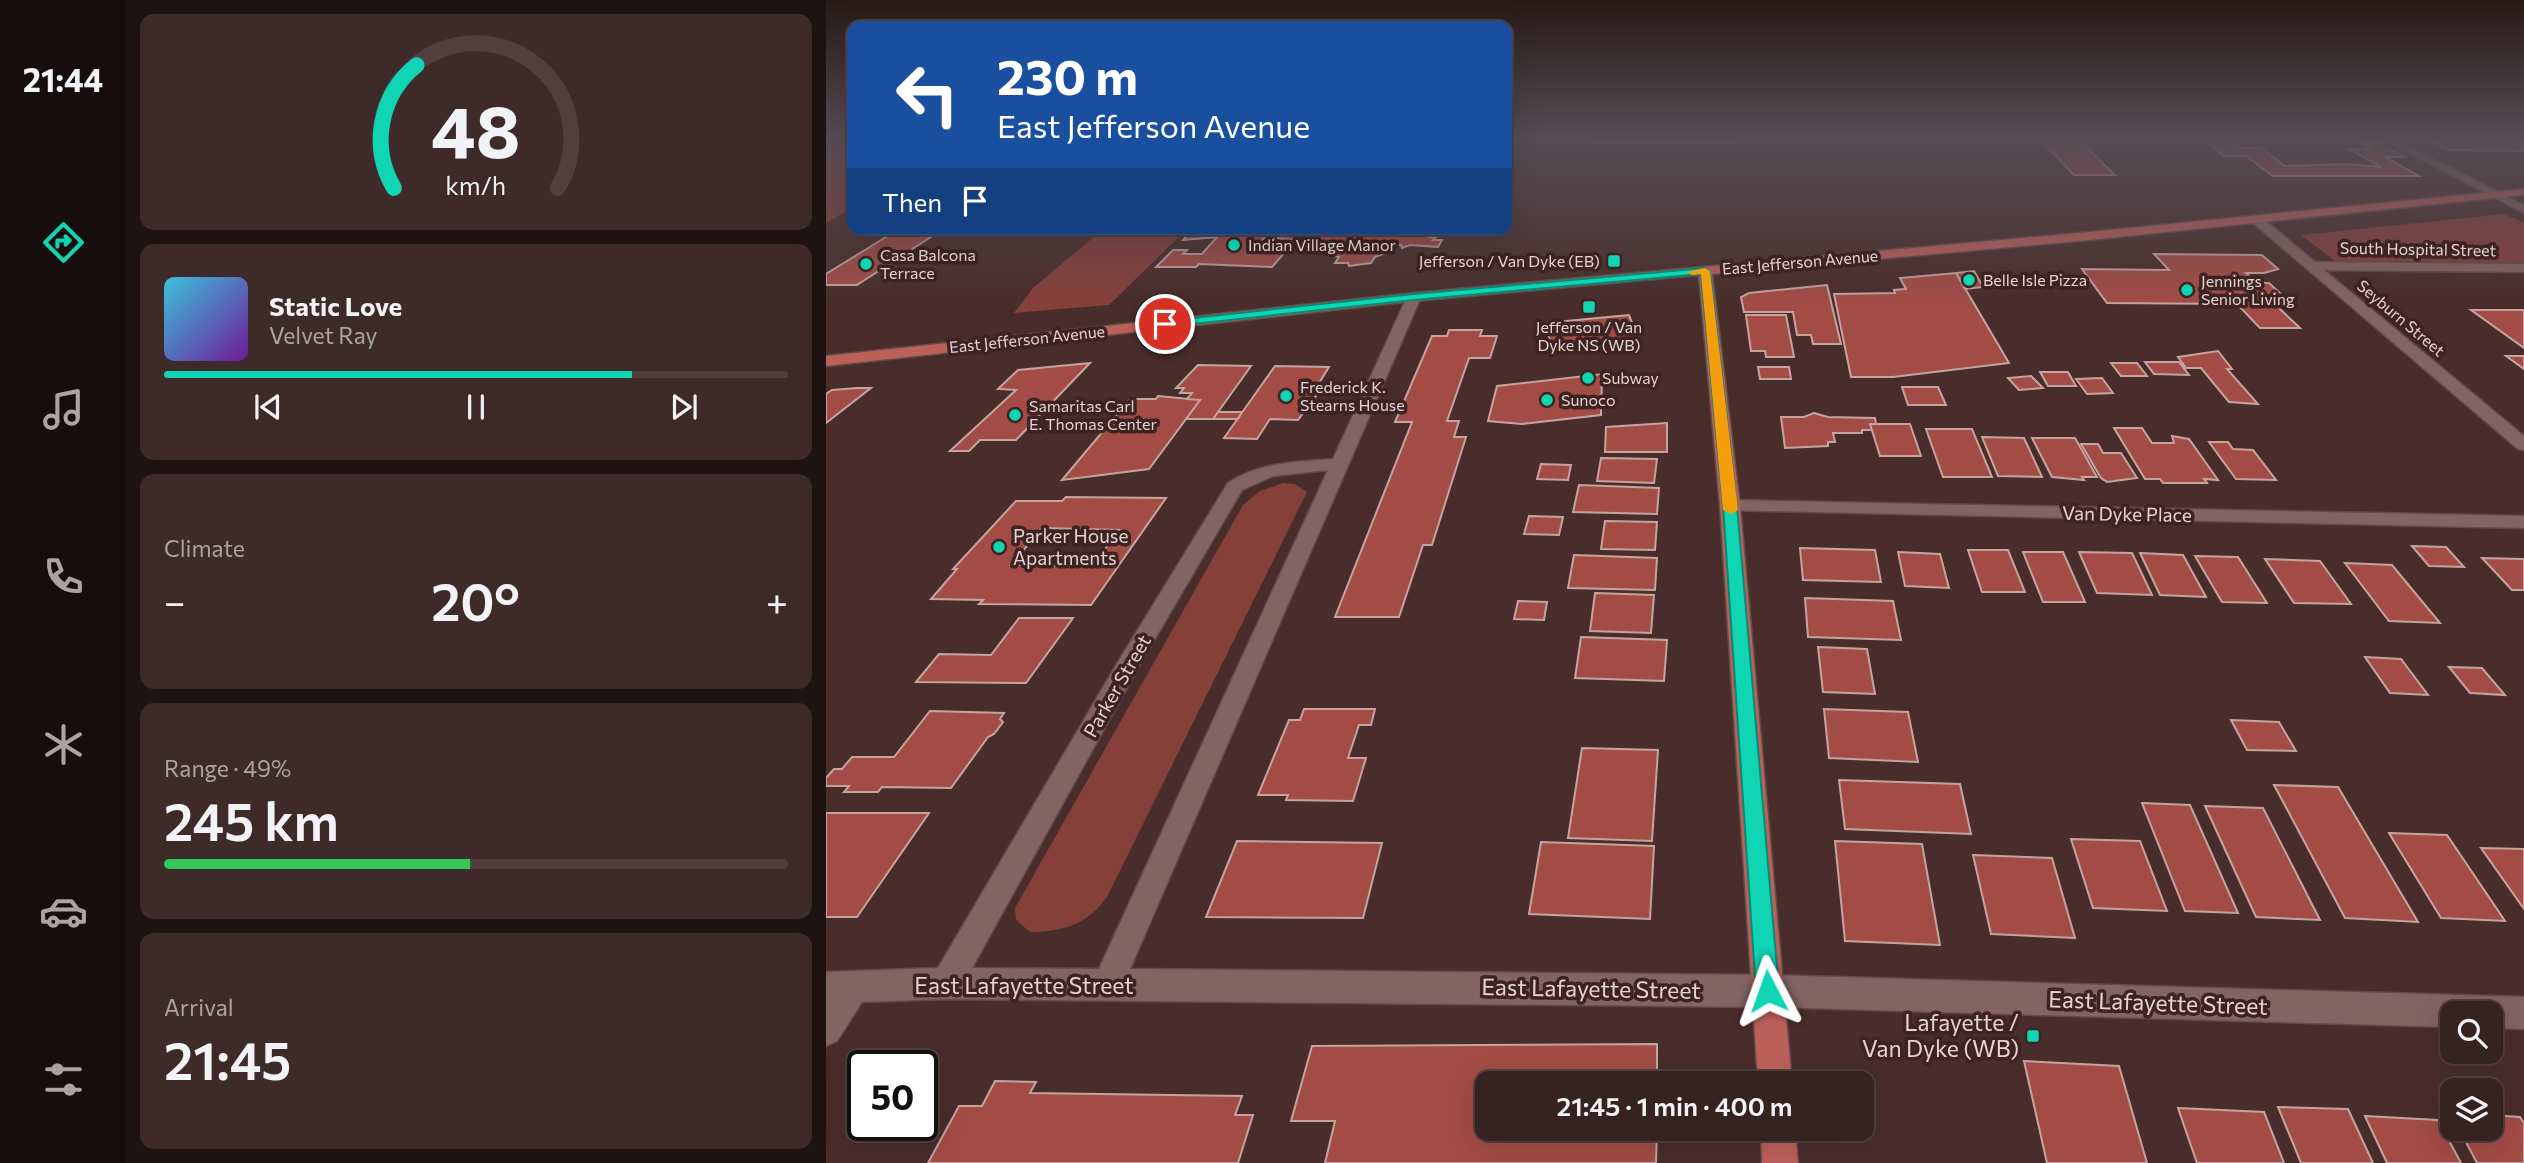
<!DOCTYPE html>
<meta charset="utf-8">
<style>
:root{--surface:#362220;--page:#3d2a29;--text:#f1f3f6;--muted:#aaa4a5;--line:#503f3e;--accent:#10d5b4}
body{margin:0;font-family:Commissioner,sans-serif;background:var(--page);color:var(--text);height:100vh;display:flex;flex-direction:column;font-size:26px;white-space:nowrap}
*{box-sizing:border-box;margin:0}
p{font-size:23px;color:var(--muted)}
.icon{flex:none;width:38px;height:38px;fill:none;stroke:currentColor;stroke-width:2;stroke-linecap:round;stroke-linejoin:round}
.map{position:relative;flex:1;overflow:hidden}
.side{display:flex;flex-direction:column;gap:14px;padding:14px;background:#1e1312;width:700px}
.side>*{flex:none}
.hud{position:absolute;left:21px;top:21px;width:665px;height:214px;border-radius:14px;box-shadow:0 7px 28px #0002,0 0 0 2px var(--line);background:#1a4fa0;color:#fff;overflow:hidden}
.controls{position:absolute;left:1614px;top:1001px;display:grid;gap:14px}
.controls a{display:grid;place-items:center;width:63px;height:63px;border-radius:14px;background:var(--surface);box-shadow:0 7px 28px #0002,0 0 0 2px var(--line);font-size:35px}
.speed{position:absolute;left:21px;top:1050px;display:flex;gap:14px;font-size:35px;font-weight:700;text-align:center}
.speed>*{display:grid;place-content:center;width:91px;height:91px;border-radius:50%;background:var(--surface);box-shadow:0 7px 28px #0002,0 0 0 2px var(--line);line-height:1}
.speed .limit{border:4px solid #111;border-radius:10px;background:#fff;color:#111}
.pin{position:absolute;display:grid;place-items:center;width:60px;height:60px;color:#fff;margin:-30px;border:4px solid #fff;border-radius:50%;box-shadow:0 2px 7px #0007}
.me{position:absolute;width:77px;margin:-38px;rotate:356deg;stroke-linejoin:round;filter:drop-shadow(0 0 5px #0008)}
.turn{display:flex;align-items:center;gap:24px;height:147px;padding:0 35px;font-size:32px}
.turn .icon{width:91px;height:91px;stroke-width:2.5}
.turn b{display:block;font-size:49px;line-height:60px}
.then{display:flex;align-items:center;height:66px;padding:0 35px;background:#0003;gap:14px;font-size:26px}
.big{font-size:52px;font-weight:600;line-height:1.1}
.side .tile{flex:1;display:flex;flex-direction:column;justify-content:center;gap:10px;min-width:0;padding:0 24px;border-radius:14px;background:var(--page)}
.side .dial{align-items:center;gap:0}
.dial svg{height:182px;overflow:visible;fill:none;stroke:var(--line);stroke-width:7;stroke-linecap:round;text-anchor:middle}
.dial text{fill:var(--text);stroke:none}
.song{display:flex;align-items:center;gap:21px}
.cover{width:84px;height:84px;border-radius:10px;background:linear-gradient(135deg,hsl(190 70% 55%),hsl(280 70% 35%))}
.played{height:7px;border-radius:4px;background:linear-gradient(90deg,var(--accent) 75%,var(--line) 75%)}
.keys{display:flex;justify-content:space-around;direction:ltr}
.heat{display:flex;justify-content:space-between;align-items:center;font-size:38px;direction:ltr}
.charge{height:10px;border-radius:5px;background:linear-gradient(90deg,#34c759 49%,var(--line) 0)}
.trip{position:absolute;left:649px;top:1071px;width:399px;height:70px;border-radius:14px;background:var(--surface);box-shadow:0 7px 28px #0002,0 0 0 2px var(--line);font-weight:600;line-height:70px;text-align:center}
main{display:flex;flex:1;min-height:0}
.tabs{display:flex;flex-direction:column;width:126px;justify-content:space-around;align-items:center;background:#160e0d;color:var(--muted)}
.tabs .icon{width:49px;height:49px}
.tabs .active{color:var(--accent)}
.tabs b{font-size:32px;color:var(--text)}
.map>svg:first-child{display:block}
</style>
<main>
<nav class="tabs">
<b>21:44</b>
<svg class="icon active" aria-label="directions" viewBox="0 0 24 24"><path d="M12 3l9 9-9 9-9-9zM9 14v-3h6M13 9l2 2-2 2"/></svg>
<svg class="icon" aria-label="music" viewBox="0 0 24 24"><path d="M9 18V5l10-2v13"/><circle cx="6" cy="18" r="3"/><circle cx="16" cy="16" r="3"/></svg>
<svg class="icon" aria-label="phone" viewBox="0 0 24 24"><path d="M5 4h4l2 5-3 2q2 4 5 5l2-3 5 2v4C11 20 4 13 5 4z"/></svg>
<svg class="icon" aria-label="climate" viewBox="0 0 24 24"><path d="M12 3v18M4 7l16 10M4 17L20 7"/></svg>
<svg class="icon" aria-label="car" viewBox="0 0 24 24"><path d="M5 17H2v-5l4-1 3-4h7l3 4 3 1v5h-3M9 17h6M6 11h13"/><circle cx="7" cy="17" r="2"/><circle cx="17" cy="17" r="2"/></svg>
<svg class="icon" aria-label="filters" viewBox="0 0 24 24"><path d="M4 7h16M4 17h16"/><circle cx="9" cy="7" r="2"/><circle cx="15" cy="17" r="2"/></svg>
</nav>
<section class="side">
<div class="tile dial"><svg viewBox="0 0 100 80">
<path d="M14 69A42 42 0 1 1 86 69"/>
<path d="M14 69A42 42 0 0 1 24 15" stroke="#10d5b4"/>
<text x="50" y="56" font-size="32" font-weight="700">48</text>
<text x="50" y="72" font-size="11">km/h</text>
</svg></div>
<div class="tile">
<div class="song"><i class="cover"></i><div><b>Static Love</b><p>Velvet Ray</p></div></div>
<div class="played"></div>
<div class="keys"><svg class="icon" aria-label="previous" viewBox="0 0 24 24"><path d="M18 5L8 12l10 7zM5 5v14"/></svg><svg class="icon" aria-label="pause" viewBox="0 0 24 24"><path d="M8 5v14M16 5v14"/></svg><svg class="icon" aria-label="next" viewBox="0 0 24 24"><path d="M6 5l10 7-10 7zM19 5v14"/></svg></div>
</div>
<div class="tile"><p>Climate</p>
<div class="heat"><a>−</a><b class="big">20°</b><a>+</a></div>
</div>
<div class="tile"><p>Range · 49%</p><b class="big">245 km</b><div class="charge"></div></div>
<div class="tile"><p>Arrival</p><b class="big">21:45</b></div>
</section>
<div class="map">
<svg width="1698" height="1163" viewBox="0 0 1698 1163">
<rect width="100%" height="100%" fill="#482d2a"/>
<path fill="#85403a" d="M 0,141 L 26,141 L 26,208 L 0,223 Z
M 1678,214 L 1698,223 L 1698,263 L 1509,261 L 1475,235 Z
M 277,229 L 361,229 L 283,305 L 188,313 L 207,288 Z
M 457,483 L 469,484 L 481,492 L 281,897 C 262,924 237,932 204,932 L 190,920 L 189,908 L 417,505 L 434,491 Z"/>
<path fill="#a24c45" stroke="#c5a4a0" stroke-width="2" fill-rule="evenodd" d="M 751,141 L 909,141 L 909,143 L 750,142 Z
M 1216,141 L 1254,141 L 1289,175 L 1248,175 Z
M 1378,141 L 1403,141 L 1412,148 L 1435,148 L 1459,166 L 1522,164 L 1555,167 L 1523,149 L 1545,149 L 1534,143 L 1553,143 L 1578,157 L 1559,157 L 1593,176 L 1447,176 L 1420,156 L 1398,156 Z
M 1605,141 L 1698,141 L 1698,151 L 1623,150 Z
M 73,229 L 117,229 L 31,285 L 0,285 L 0,274 Z
M 367,229 L 476,229 L 468,240 L 439,237 L 424,254 L 460,251 L 446,267 L 373,264 L 370,267 L 330,267 L 347,250 L 361,250 L 357,254 L 376,254 L 391,237 L 357,240 Z
M 505,229 L 582,232 L 591,229 L 592,232 L 606,232 L 603,237 L 610,237 L 607,240 L 616,240 L 612,247 L 584,245 L 576,248 L 575,245 L 556,245 L 552,253 L 557,254 L 549,257 L 545,263 L 523,266 L 522,263 L 509,263 L 513,257 L 507,256 L 515,253 L 520,246 L 492,248 L 492,245 L 480,245 L 489,233 L 500,233 Z
M 1328,254 L 1436,255 L 1452,269 L 1438,273 L 1420,273 L 1431,283 L 1443,283 L 1457,296 L 1440,296 L 1474,328 L 1434,328 L 1411,304 L 1281,303 L 1256,269 L 1343,270 Z
M 1148,271 L 1157,287 L 1139,289 L 1130,273 Z
M 1130,273 L 1183,363 L 1067,377 L 1025,377 L 1008,294 L 1069,293 L 1068,290 L 1080,289 L 1074,278 Z
M 1001,285 L 1015,344 L 987,344 L 985,335 L 971,335 L 967,312 L 918,312 L 915,297 L 923,293 Z
M 1645,310 L 1698,310 L 1698,348 Z
M 803,315 L 812,338 L 725,347 L 720,323 Z
M 920,315 L 960,315 L 968,357 L 940,357 L 939,351 L 925,351 Z
M 623,330 L 656,330 L 654,336 L 671,336 L 664,358 L 643,358 L 621,421 L 633,421 L 628,437 L 640,437 L 606,545 L 597,545 L 573,617 L 509,617 L 586,422 L 569,422 L 606,336 L 621,336 Z
M 1392,351 L 1406,369 L 1401,369 L 1432,404 L 1403,402 L 1375,368 L 1360,368 L 1352,357 Z
M 1680,356 L 1698,356 L 1698,369 Z
M 1319,362 L 1353,362 L 1363,375 L 1328,374 Z
M 264,363 L 190,440 L 154,440 L 143,451 L 124,451 L 190,390 L 172,389 L 192,370 Z
M 1285,363 L 1311,363 L 1321,376 L 1295,376 Z
M 372,365 L 425,366 L 387,419 L 360,419 L 374,400 L 361,399 L 366,393 L 354,393 L 358,388 L 350,388 Z
M 449,366 L 503,367 L 490,388 L 496,388 L 472,420 L 444,419 L 431,439 L 398,438 Z
M 932,367 L 963,367 L 965,379 L 934,379 Z
M 1214,372 L 1242,372 L 1250,386 L 1222,386 Z
M 776,374 L 775,415 L 696,424 L 662,421 L 671,386 Z
M 1205,376 L 1217,388 L 1193,390 L 1182,378 Z
M 1276,378 L 1287,393 L 1261,394 L 1250,379 Z
M 1076,387 L 1112,387 L 1120,405 L 1082,405 Z
M 31,388 L 45,388 L 0,423 L 0,394 L 6,390 Z
M 332,396 L 374,400 L 323,469 L 236,480 L 304,399 L 330,399 Z
M 392,412 L 416,412 L 412,419 L 387,419 Z
M 988,413 L 1002,417 L 1049,418 L 1050,424 L 1044,424 L 1046,430 L 1036,430 L 1036,433 L 1007,433 L 1009,442 L 1002,442 L 1002,446 L 959,448 L 955,417 L 978,417 Z
M 841,423 L 841,452 L 779,452 L 780,427 Z
M 1044,424 L 1084,424 L 1095,456 L 1054,456 Z
M 1288,428 L 1316,428 L 1326,443 L 1348,443 L 1346,436 L 1363,439 L 1392,480 L 1378,479 L 1381,483 L 1337,483 L 1334,479 L 1319,479 Z
M 1100,429 L 1146,429 L 1166,477 L 1117,477 Z
M 1156,437 L 1198,438 L 1216,477 L 1172,476 Z
M 1206,438 L 1249,438 L 1271,477 L 1256,477 L 1258,480 L 1226,477 Z
M 1383,442 L 1402,442 L 1407,449 L 1427,450 L 1450,480 L 1410,479 Z
M 1255,444 L 1272,444 L 1277,453 L 1295,453 L 1311,478 L 1281,482 L 1275,478 Z
M 775,458 L 831,459 L 828,483 L 771,481 Z
M 715,464 L 745,465 L 742,480 L 711,479 Z
M 753,485 L 833,488 L 831,514 L 747,512 Z
M 240,497 L 340,498 L 265,605 L 153,604 L 157,600 L 105,599 L 131,569 L 127,569 L 190,501 L 236,501 ZM 216,528 L 293,530 L 267,566 L 185,565 Z
M 703,516 L 737,517 L 733,535 L 698,534 Z
M 779,521 L 831,522 L 829,550 L 775,549 Z
M 1586,546 L 1620,547 L 1638,567 L 1603,566 Z
M 974,548 L 1049,550 L 1055,582 L 977,580 Z
M 1142,550 L 1182,550 L 1199,592 L 1156,592 Z
M 1072,552 L 1114,554 L 1123,588 L 1079,586 Z
M 1197,552 L 1237,552 L 1259,602 L 1217,602 Z
M 1253,552 L 1306,553 L 1326,595 L 1271,593 Z
M 1314,553 L 1357,555 L 1380,597 L 1334,595 Z
M 748,555 L 831,558 L 829,590 L 742,588 Z
M 1369,556 L 1412,557 L 1441,603 L 1396,602 Z
M 1656,558 L 1698,559 L 1698,590 L 1686,590 Z
M 1439,559 L 1494,561 L 1525,604 L 1468,603 Z
M 1519,563 L 1566,565 L 1614,623 L 1563,621 Z
M 769,593 L 828,595 L 825,633 L 764,631 Z
M 979,598 L 1067,601 L 1075,640 L 982,637 Z
M 692,601 L 721,602 L 718,620 L 688,619 Z
M 193,618 L 247,618 L 200,683 L 90,682 L 113,654 L 165,655 Z
M 755,637 L 841,640 L 838,681 L 749,678 Z
M 992,647 L 1041,649 L 1049,694 L 997,692 Z
M 1539,657 L 1575,659 L 1602,695 L 1564,693 Z
M 1623,667 L 1656,668 L 1679,695 L 1644,693 Z
M 478,709 L 549,709 L 545,725 L 533,725 L 522,758 L 540,758 L 527,801 L 460,800 L 462,795 L 432,795 L 463,720 L 474,720 Z
M 998,709 L 1082,712 L 1092,762 L 1003,758 Z
M 104,711 L 178,713 L 174,719 L 177,722 L 168,734 L 162,737 L 125,788 L 56,787 L 52,792 L 18,792 L 23,786 L 0,786 L 0,778 L 8,769 L 16,769 L 26,757 L 68,757 Z
M 1405,720 L 1453,722 L 1470,751 L 1421,750 Z
M 756,748 L 832,750 L 826,841 L 742,838 Z
M 1013,780 L 1134,784 L 1145,834 L 1019,829 Z
M 1448,785 L 1512,787 L 1592,922 L 1519,918 Z
M 1316,803 L 1364,805 L 1412,913 L 1359,911 Z
M 1379,806 L 1437,808 L 1494,920 L 1430,917 Z
M 0,813 L 103,813 L 31,917 L 0,917 Z
M 1563,833 L 1621,835 L 1679,921 L 1615,918 Z
M 1245,839 L 1314,841 L 1341,911 L 1267,908 Z
M 411,841 L 556,843 L 537,918 L 380,917 Z
M 1009,841 L 1096,844 L 1114,945 L 1019,941 Z
M 715,842 L 828,846 L 824,919 L 703,914 Z
M 1655,848 L 1698,849 L 1698,909 Z
M 1147,855 L 1226,858 L 1249,938 L 1165,934 Z
M 831,1044 L 831,1083 L 662,1083 L 662,1129 L 831,1129 L 830,1163 L 499,1163 L 509,1121 L 465,1121 L 486,1046 Z
M 1198,1061 L 1293,1066 L 1321,1163 L 1221,1163 Z
M 169,1081 L 210,1082 L 204,1093 L 416,1096 L 409,1115 L 427,1115 L 412,1163 L 102,1163 L 133,1106 L 156,1106 Z
M 1452,1107 L 1522,1109 L 1547,1163 L 1475,1163 Z
M 1352,1108 L 1438,1112 L 1458,1163 L 1371,1163 Z
M 1664,1115 L 1694,1117 L 1698,1123 L 1698,1163 L 1651,1163 L 1633,1129 L 1664,1129 Z
M 1539,1116 L 1612,1120 L 1635,1163 L 1561,1163 Z"/>
<g fill="none" stroke-linecap="round" stroke-linejoin="round">
<g stroke="#614a48" stroke-width="3">
<path id="minor" d="M 1560,141 L 1572,141 L 1698,205 L 1698,213 Z
M 1426,216 L 1434,216 L 1489,262 L 1698,264 L 1698,272 L 1498,270 L 1698,436 L 1698,450 L 1692,449 L 1426,222 Z
M 588,293 L 595,297 L 304,969 L 942,975 L 1698,997 L 1698,1029 L 1664,1028 L 1664,1013 L 1626,1013 L 1626,1027 L 942,1007 L 121,999 L 36,1002 L 11,1041 L 0,1046 L 0,972 L 112,968 L 292,662 L 402,483 C 433,462 470,462 507,459 L 581,297 ZM 502,470 L 273,969 L 146,968 L 309,673 L 416,490 L 447,476 Z
M 904,500 L 1698,516 L 1698,528 L 897,510 L 894,506 L 897,502 Z"/>
</g>
<g stroke="#614a48" stroke-width="3">
<path id="major" d="M 1698,189 L 1698,195 L 1263,240 L 886,274 L 914,506 L 966,1083 L 932,1083 L 894,506 L 873,275 L 588,301 L 0,366 L 0,356 L 588,293 L 1263,232 Z
M 935,1129 L 969,1129 L 972,1163 L 936,1163 Z"/>
</g>
<use href="#minor" fill="#826461" fill-rule="evenodd"/>
<use href="#major" fill="#bc605a" fill-rule="evenodd"/>
</g>
<linearGradient id="sky" x2="0" y2="1"><stop stop-color="#281917"/><stop offset="0.46" stop-color="#584c55"/><stop offset="1" stop-color="#584c55" stop-opacity="0"/></linearGradient>
<rect width="1698" height="304" fill="url(#sky)"/>
<path fill="#10d5b4" stroke="#0a8a75" stroke-width="2" d="M 879,268 L 884,271 L 911,506 L 953,991 L 950,1000 L 942,1003 L 933,1000 L 930,991 L 897,506 L 875,274 L 588,300 L 339,327 L 333,324 L 339,321 L 588,294 Z"/>
<path fill="#f59e0b" d="M 879,268 L 884,271 L 912,510 L 905,514 L 897,510 L 875,274 L 866,275 L 861,272 Z"/>
<g fill="#10d5b4" stroke="#3d2321" stroke-width="2.5">
<circle cx="408" cy="245" r="7"/>
<rect x="781" y="254" width="14" height="14" rx="3.5"/>
<circle cx="40" cy="264" r="7"/>
<circle cx="1143" cy="280" r="7"/>
<circle cx="1361" cy="290" r="7"/>
<rect x="756" y="300" width="14" height="14" rx="3.5"/>
<circle cx="762" cy="378" r="7"/>
<circle cx="460" cy="396" r="7"/>
<circle cx="721" cy="400" r="7"/>
<circle cx="189" cy="415" r="7"/>
<circle cx="173" cy="547" r="7"/>
<rect x="1200" y="1029" width="14" height="14" rx="3.5"/>
</g>
<g text-anchor="middle" stroke-width="7" stroke-linejoin="round" paint-order="stroke">
<g font-size="16" fill="#e5d3d1" stroke="#3d2321" text-anchor="start">
<text x="422" y="251">Indian Village Manor</text>
<text x="54" y="261">Casa Balcona<tspan x="54" dy="18">Terrace</tspan></text>
<text x="774" y="267" text-anchor="end">Jefferson / Van Dyke (EB)</text>
<text x="1157" y="286">Belle Isle Pizza</text>
<text x="1375" y="287">Jennings<tspan x="1375" dy="18">Senior Living</tspan></text>
<text x="763" y="333" text-anchor="middle">Jefferson / Van<tspan x="763" dy="18">Dyke NS (WB)</tspan></text>
<text x="776" y="384">Subway</text>
<text x="474" y="393">Frederick K.<tspan x="474" dy="18">Stearns House</tspan></text>
<text x="735" y="406">Sunoco</text>
<text x="203" y="412">Samaritas Carl<tspan x="203" dy="18">E. Thomas Center</tspan></text>
</g>
<g font-size="16" fill="#e5d3d1" stroke="#3d2321">
<text transform="translate(1592 249) rotate(1)" y="6">South Hospital Street</text>
<text transform="translate(974 262) rotate(-5)" y="6">East Jefferson Avenue</text>
<text transform="translate(1575 318) rotate(40)" y="6">Seyburn Street</text>
<text transform="translate(201 339) rotate(-6)" y="6">East Jefferson Avenue</text>
</g>
<g font-size="19" fill="#e5d3d1" stroke="#3d2321">
<text transform="translate(1301 514) rotate(1)" y="7">Van Dyke Place</text>
<text transform="translate(291 686) rotate(-60)" y="7">Parker Street</text>
</g>
<g font-size="19" fill="#e5d3d1" stroke="#3d2321" text-anchor="start">
<text x="187" y="543">Parker House<tspan x="187" dy="22">Apartments</tspan></text>
</g>
<g font-size="23" fill="#e5d3d1" stroke="#3d2321">
<text x="198" y="994">East Lafayette Street</text>
<text transform="translate(765 989) rotate(1)" y="8">East Lafayette Street</text>
<text transform="translate(1332 1003) rotate(2)" y="8">East Lafayette Street</text>
</g>
<g font-size="23" fill="#e5d3d1" stroke="#3d2321" text-anchor="end">
<text x="1193" y="1031">Lafayette /<tspan x="1193" dy="26">Van Dyke (WB)</tspan></text>
</g>
</g>
</svg>
<div class="controls">
<a><svg class="icon" aria-label="search" viewBox="0 0 24 24"><circle cx="10" cy="10" r="6"/><path d="M15 15l6 6"/></svg></a>
<a><svg class="icon" aria-label="layers" viewBox="0 0 24 24"><path d="M12 4l9 5-9 5-9-5zM3 14l9 5 9-5"/></svg></a>
</div>
<div class="speed"><div class="limit">50</div></div>
<div class="pin" style="left:339px;top:324px;background:#d93025"><svg class="icon" aria-label="arrive" viewBox="0 0 24 24"><path d="M6 21V4h12l-3 4 3 4H6"/></svg></div>
<svg class="me" style="left:942px;top:991px" viewBox="-20 -20 40 40"><path d="M0-17L14 15 0 8-14 15z" fill="#10d5b4" stroke="#fff" stroke-width="4"/></svg>
<div class="trip">21:45 · 1 min · 400 m</div>
<div class="hud">
<div class="turn"><svg class="icon" aria-label="left" viewBox="0 0 24 24"><path d="M17 20v-9H6M10 6l-5 5 5 5"/></svg><div><b>230 m</b>East Jefferson Avenue</div></div>
<div class="then">Then<svg class="icon" aria-label="arrive" viewBox="0 0 24 24"><path d="M6 21V4h12l-3 4 3 4H6"/></svg></div>
</div>
</div>
</main>
